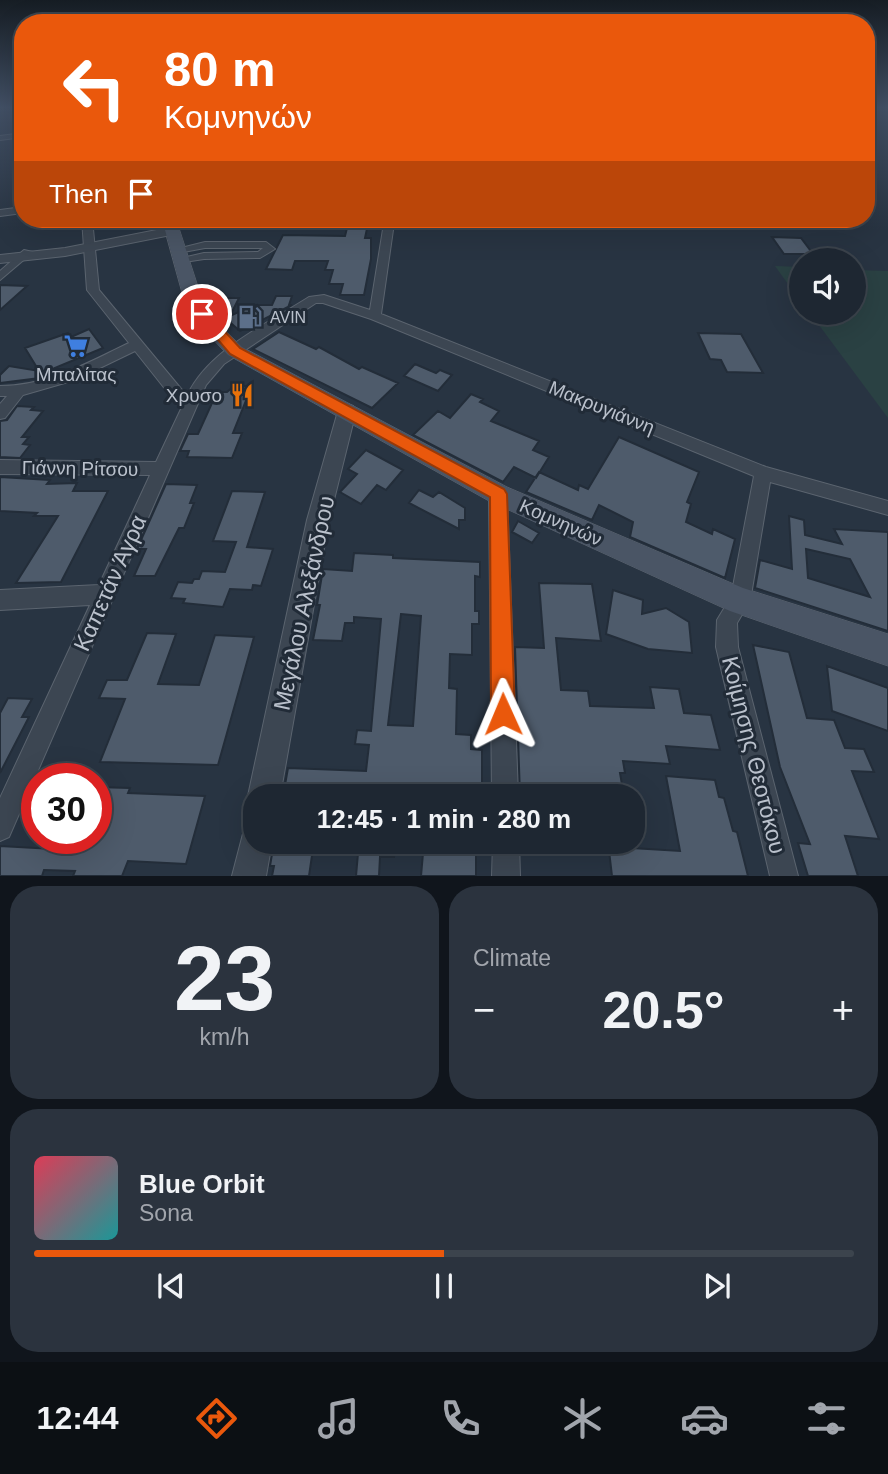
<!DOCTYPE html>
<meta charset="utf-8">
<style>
:root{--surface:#1e2732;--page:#2b333e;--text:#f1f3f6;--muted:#a1a5ac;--line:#3c444d;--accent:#ea580c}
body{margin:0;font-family:Helvetica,sans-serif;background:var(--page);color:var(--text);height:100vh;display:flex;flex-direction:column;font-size:26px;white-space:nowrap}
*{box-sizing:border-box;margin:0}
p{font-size:23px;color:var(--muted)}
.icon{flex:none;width:38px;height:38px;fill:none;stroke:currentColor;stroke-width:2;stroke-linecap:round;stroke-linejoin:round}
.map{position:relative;height:876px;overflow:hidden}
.panel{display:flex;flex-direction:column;gap:10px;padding:10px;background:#10151c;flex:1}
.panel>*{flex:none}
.guide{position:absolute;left:14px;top:14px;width:861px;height:214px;border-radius:28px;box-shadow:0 7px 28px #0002,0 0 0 2px var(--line);background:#ea580c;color:#fff;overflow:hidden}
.fabs{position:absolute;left:789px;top:248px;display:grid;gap:14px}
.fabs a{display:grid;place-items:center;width:77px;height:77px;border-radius:50%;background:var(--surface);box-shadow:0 7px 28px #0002,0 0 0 2px var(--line);font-size:35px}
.speed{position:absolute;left:21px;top:763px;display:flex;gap:14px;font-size:35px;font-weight:700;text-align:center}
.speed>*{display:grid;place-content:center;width:91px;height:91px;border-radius:50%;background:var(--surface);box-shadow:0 7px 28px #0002,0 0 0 2px var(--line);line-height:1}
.speed .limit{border:10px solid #d22;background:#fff;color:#111}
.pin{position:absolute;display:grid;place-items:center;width:60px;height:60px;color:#fff;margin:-30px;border:4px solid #fff;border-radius:50%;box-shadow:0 2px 7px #0007}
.me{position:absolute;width:77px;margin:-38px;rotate:359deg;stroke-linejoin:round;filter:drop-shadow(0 0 5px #0008)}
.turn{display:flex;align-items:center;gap:24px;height:147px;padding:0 35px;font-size:32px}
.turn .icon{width:91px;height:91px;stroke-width:2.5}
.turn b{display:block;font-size:49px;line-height:60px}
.then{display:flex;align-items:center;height:66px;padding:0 35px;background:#0003;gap:14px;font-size:26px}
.big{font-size:52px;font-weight:700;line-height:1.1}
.panel .card{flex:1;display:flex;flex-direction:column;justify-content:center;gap:10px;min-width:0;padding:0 24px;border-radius:28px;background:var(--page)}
.panel .dial{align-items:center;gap:0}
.dial b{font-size:91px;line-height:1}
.song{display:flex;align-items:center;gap:21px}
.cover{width:84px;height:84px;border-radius:10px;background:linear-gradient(135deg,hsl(350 70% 55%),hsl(180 70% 35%))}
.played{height:7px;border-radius:4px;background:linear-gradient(90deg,var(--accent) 50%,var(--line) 50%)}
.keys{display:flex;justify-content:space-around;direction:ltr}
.heat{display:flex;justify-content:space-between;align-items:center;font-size:38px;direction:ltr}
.panel .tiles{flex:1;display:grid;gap:10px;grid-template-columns:1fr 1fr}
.card:last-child{grid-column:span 2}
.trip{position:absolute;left:243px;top:784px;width:402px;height:70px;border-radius:28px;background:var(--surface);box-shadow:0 7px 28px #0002,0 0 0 2px var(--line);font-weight:700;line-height:70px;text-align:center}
.tab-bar{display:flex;height:112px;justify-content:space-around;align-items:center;background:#0c1014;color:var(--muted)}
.tab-bar .icon{width:49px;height:49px}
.tab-bar .active{color:var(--accent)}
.tab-bar b{font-size:32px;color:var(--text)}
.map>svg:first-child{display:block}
</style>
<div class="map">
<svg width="888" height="876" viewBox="0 0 888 876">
<rect width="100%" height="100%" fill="#283442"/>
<path fill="#2a4143" d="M 775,266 L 801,267 L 801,302 Z
M 854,270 L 888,271 L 888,418 L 810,313 L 854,313 Z"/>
<path fill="#4e5b6b" stroke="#232d39" stroke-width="2" fill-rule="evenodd" d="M 348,224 L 368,224 L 365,238 L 371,238 L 371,259 L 364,295 L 340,295 L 343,284 L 329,284 L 333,270 L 325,270 L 328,261 L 295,261 L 292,270 L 266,269 L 283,235 L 345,236 Z
M 772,237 L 801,238 L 813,254 L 784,254 Z
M 0,285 L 27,286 L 0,310 Z
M 276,296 L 292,296 L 289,305 L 292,305 L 240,331 L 211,306 L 217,298 L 239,298 L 230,316 L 254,305 L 272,305 Z
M 89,329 L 103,348 L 45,372 L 51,373 L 40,378 L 0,383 L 0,375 L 9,366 L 39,371 L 25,348 L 68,333 L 71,337 Z
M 279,332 L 316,349 L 319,347 L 359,369 L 362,367 L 398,383 L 372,408 L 253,349 Z
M 698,333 L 741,334 L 763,373 L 727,372 L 721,360 L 710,359 Z
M 415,364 L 436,373 L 440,370 L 452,375 L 438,391 L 404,376 Z
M 234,386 L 249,386 L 246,393 L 249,393 L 233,433 L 242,433 L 232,458 L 187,457 L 189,451 L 180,451 L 188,434 L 198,434 L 217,392 L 227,392 Z
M 471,394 L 483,399 L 480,402 L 499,411 L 491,421 L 539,441 L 533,450 L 549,457 L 536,478 L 514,467 L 503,482 L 413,435 L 438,411 L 450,418 Z
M 17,406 L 34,407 L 31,410 L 43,411 L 22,437 L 29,437 L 23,444 L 30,445 L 20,458 L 0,457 L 0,421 L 7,420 Z
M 619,437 L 699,472 L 687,502 L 691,504 L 686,522 L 712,534 L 713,529 L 735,539 L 725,578 L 630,537 L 633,522 L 599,505 L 592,520 L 526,492 L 539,472 L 578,490 L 579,485 L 588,489 Z
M 366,450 L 403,470 L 386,490 L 377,485 L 361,504 L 340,492 L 357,474 L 348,469 Z
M 0,477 L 50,480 L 47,484 L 77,483 L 73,491 L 108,491 L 61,582 L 16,583 L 58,516 L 34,516 L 37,513 L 0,511 Z
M 166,484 L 197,485 L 190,503 L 194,503 L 184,528 L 179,528 L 155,576 L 134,576 L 146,549 L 137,549 Z
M 419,490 L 433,497 L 439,492 L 465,508 L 465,520 L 459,520 L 459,529 L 409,503 Z
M 232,491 L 265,492 L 247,547 L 273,549 L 261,586 L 253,585 L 252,590 L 230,589 L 223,607 L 183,603 L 185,599 L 171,598 L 178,582 L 192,583 L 194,579 L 199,579 L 202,571 L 225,572 L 236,542 L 213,541 Z
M 789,516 L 804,520 L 805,535 L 842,544 L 834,529 L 888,532 L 888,631 L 755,588 L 760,560 L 792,569 ZM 806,549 L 850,559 L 870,597 L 808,578 Z
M 518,521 L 539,533 L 532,543 L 512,532 Z
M 354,553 L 393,555 L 393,558 L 480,562 L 480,577 L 475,576 L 475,611 L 479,611 L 479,624 L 472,624 L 472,655 L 450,654 L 449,688 L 457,689 L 456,734 L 471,735 L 471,749 L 482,750 L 482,796 L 283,796 L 288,768 L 366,771 L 369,745 L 355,744 L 357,730 L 371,731 L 381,619 L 354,617 L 354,623 L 345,623 L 342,641 L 313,640 L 320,605 L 317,605 L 323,569 L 352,571 ZM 401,614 L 421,616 L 413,726 L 388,725 Z
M 539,583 L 592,584 L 601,641 L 556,638 L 561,690 L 588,691 L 590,706 L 654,708 L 650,687 L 679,689 L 684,713 L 711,715 L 720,750 L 666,746 L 670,764 L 623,761 L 625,773 L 620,773 L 624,796 L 520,796 L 515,647 L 544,648 Z
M 613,590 L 643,600 L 642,614 L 666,608 L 689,622 L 692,653 L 648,649 L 606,634 Z
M 147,633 L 176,634 L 158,684 L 199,685 L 215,635 L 254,637 L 218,765 L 100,762 L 125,699 L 99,698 L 107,680 L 127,680 Z
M 753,645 L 789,652 L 807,718 L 834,720 L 845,748 L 864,749 L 874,772 L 852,771 L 879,839 L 845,836 L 858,876 L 808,876 L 798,843 L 810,844 L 780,767 Z
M 827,666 L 888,688 L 888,731 L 832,711 Z
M 8,698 L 32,699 L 22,717 L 29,717 L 0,773 L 0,713 Z
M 666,776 L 715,780 L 719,797 L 724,798 L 733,831 L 737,832 L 748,876 L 612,876 L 608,842 L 631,842 L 632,848 L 680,851 Z
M 96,787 L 130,788 L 128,793 L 205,796 L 186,864 L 128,861 L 122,876 L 73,876 L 75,871 L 44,870 L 42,876 L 0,876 L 0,846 L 53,849 L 58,838 L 96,838 Z
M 274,842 L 314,842 L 309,876 L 272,876 L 274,866 L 270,866 Z
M 359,842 L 395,842 L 394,857 L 380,857 L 379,876 L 356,876 Z
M 424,842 L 476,842 L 476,876 L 421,876 Z"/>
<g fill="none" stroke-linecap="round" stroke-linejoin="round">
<g stroke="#5b646f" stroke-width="2">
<path id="minor" d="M 23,133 L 23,137 L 0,140 L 0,136 Z
M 23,207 L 23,213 L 0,216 L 0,210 Z
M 82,219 L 92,219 L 99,290 L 187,396 C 208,350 267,324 309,297 L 324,295 L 370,310 L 384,223 L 389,220 L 394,223 L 381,314 L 766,467 L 888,501 L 888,515 L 770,482 L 750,601 L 737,623 L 738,647 L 798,876 L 770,876 L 716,647 L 717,620 L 731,597 L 754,476 L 371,319 L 323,303 L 316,303 L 224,364 L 206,385 L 9,837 L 0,841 L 0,798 L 90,605 L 0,610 L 0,590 L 99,585 L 150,475 L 0,474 L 0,460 L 156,462 L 181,409 L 135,351 L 75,380 L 23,395 L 5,418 L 0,419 L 0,404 L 7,396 L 0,396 L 0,386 C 48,386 87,363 129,343 L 87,290 Z
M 205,242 L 266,242 L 275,249 L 260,258 L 204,259 L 178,263 L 178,259 L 204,253 L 258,252 L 263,248 L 205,248 L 178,253 L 173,250 Z
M 24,250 L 33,252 L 0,280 L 0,271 Z
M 498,487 L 504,489 L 507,494 L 518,796 L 492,796 L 489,494 L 492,489 Z
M 493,842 L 519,842 L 520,876 L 492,876 Z"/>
</g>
<g stroke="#5b646f" stroke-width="2">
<path id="tertiary" d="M 172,227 L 178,231 L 176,234 L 65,256 L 0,263 L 0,255 L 65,248 Z
M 347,404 L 353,406 L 356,411 L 329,520 L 280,796 L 256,796 L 256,808 L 248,796 L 307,520 L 338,411 L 341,406 Z
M 256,826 L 256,842 L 272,842 L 266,876 L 232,876 L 244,830 Z"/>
</g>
<g stroke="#5b646f" stroke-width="1">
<path id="secondary" d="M 162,219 L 176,219 L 201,296 L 215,321 L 242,347 L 507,487 L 743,588 L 888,634 L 888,666 L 730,611 L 489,501 L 228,355 L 202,328 L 183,296 Z"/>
</g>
<use href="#minor" fill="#3c4652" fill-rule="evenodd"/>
<use href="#tertiary" fill="#3c4652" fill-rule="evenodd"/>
<use href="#secondary" fill="#4a5565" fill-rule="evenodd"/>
</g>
<linearGradient id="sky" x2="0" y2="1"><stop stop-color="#161d24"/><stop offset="0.47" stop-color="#425065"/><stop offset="1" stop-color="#425065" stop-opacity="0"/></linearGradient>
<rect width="888" height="229" fill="url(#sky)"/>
<path fill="#ea580c" stroke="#983908" stroke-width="2" d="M 202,311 L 207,312 L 240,348 L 504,489 L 507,494 L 515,714 L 511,722 L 503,726 L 495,722 L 491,714 L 490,497 L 230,354 L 196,314 Z"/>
<defs>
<g id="fuel-bare" transform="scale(1.89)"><path d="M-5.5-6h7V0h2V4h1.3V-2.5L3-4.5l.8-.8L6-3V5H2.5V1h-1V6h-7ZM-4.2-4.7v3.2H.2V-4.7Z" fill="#5c6f8a" stroke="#212b37" stroke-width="2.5" paint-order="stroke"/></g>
<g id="supermarket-bare" transform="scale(1.89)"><path d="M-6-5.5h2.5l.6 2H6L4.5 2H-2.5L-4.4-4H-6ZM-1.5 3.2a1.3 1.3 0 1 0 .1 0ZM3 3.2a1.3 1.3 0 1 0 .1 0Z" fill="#3f7fe0" stroke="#212b37" stroke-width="2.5" paint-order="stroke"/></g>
<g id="restaurant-bare" transform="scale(1.89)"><path d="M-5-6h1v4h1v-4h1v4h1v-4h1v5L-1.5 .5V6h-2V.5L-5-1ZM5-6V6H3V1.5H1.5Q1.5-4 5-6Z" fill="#e8710a" stroke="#212b37" stroke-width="2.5" paint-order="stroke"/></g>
</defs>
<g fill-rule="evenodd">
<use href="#fuel-bare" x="250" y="317"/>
<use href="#supermarket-bare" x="76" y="346"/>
<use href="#restaurant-bare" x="242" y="395"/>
</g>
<g text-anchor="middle" stroke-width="6" stroke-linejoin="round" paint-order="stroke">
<g font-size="16" fill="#bac1cc" stroke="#212b37" text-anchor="start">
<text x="270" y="323">AVIN</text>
</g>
<g font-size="19" fill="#bac1cc" stroke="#212b37">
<text x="76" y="381">Μπαλίτας</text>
<text x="222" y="402" text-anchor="end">Χρυσο</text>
</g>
<g font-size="19" fill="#bac1cc" stroke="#212b37">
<text transform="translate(602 407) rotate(22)" y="7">Μακρυγιάννη</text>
<text transform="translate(80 468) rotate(1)" y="7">Γιάννη Ρίτσου</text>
<text transform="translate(561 522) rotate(24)" y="7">Κομνηνών</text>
</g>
<g font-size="23" fill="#bac1cc" stroke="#212b37">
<text transform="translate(110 583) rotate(-66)" y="8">Καπετάν Άγρα</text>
<text transform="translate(304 603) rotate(-78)" y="8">Μεγάλου Αλεξάνδρου</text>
<text transform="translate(754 755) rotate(76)" y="8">Κοίμησης Θεοτόκου</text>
</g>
</g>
</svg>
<div class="fabs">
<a><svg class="icon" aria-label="sound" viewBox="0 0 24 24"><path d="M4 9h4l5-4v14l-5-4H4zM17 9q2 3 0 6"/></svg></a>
</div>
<div class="speed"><div class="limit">30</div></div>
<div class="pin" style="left:202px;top:314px;background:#d93025"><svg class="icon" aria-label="arrive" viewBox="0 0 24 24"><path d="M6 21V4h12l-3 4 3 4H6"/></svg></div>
<svg class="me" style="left:503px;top:714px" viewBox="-20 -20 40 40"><path d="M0-17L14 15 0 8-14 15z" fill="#ea580c" stroke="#fff" stroke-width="4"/></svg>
<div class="trip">12:45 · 1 min · 280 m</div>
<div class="guide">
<div class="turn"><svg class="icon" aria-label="left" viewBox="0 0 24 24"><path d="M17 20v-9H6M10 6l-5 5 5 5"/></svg><div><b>80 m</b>Κομνηνών</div></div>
<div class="then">Then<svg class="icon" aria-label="arrive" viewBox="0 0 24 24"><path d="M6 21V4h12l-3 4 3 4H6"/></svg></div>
</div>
</div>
<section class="panel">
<div class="tiles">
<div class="card dial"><b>23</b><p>km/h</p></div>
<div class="card"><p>Climate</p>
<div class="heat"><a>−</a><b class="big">20.5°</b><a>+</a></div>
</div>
<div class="card">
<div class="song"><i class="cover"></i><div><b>Blue Orbit</b><p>Sona</p></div></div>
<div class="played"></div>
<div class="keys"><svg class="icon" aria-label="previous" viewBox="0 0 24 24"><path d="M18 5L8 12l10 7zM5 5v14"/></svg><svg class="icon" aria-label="pause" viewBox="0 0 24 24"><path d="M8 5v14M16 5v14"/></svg><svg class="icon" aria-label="next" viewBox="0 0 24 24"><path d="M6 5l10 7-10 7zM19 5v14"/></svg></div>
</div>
</div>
</section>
<nav class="tab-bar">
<b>12:44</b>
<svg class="icon active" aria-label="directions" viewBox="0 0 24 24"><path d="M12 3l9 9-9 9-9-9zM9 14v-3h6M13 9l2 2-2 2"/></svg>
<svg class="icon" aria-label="music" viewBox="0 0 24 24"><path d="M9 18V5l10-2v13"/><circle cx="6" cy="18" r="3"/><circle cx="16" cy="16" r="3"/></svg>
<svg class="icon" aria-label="phone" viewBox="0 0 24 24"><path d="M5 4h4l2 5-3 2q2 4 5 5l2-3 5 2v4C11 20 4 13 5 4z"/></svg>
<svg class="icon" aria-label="climate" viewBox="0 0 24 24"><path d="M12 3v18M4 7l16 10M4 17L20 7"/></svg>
<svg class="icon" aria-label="car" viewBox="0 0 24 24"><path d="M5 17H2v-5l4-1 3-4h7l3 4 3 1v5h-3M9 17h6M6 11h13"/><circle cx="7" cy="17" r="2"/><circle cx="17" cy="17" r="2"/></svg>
<svg class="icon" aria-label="filters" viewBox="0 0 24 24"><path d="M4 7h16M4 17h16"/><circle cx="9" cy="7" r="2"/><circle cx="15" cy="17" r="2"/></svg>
</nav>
